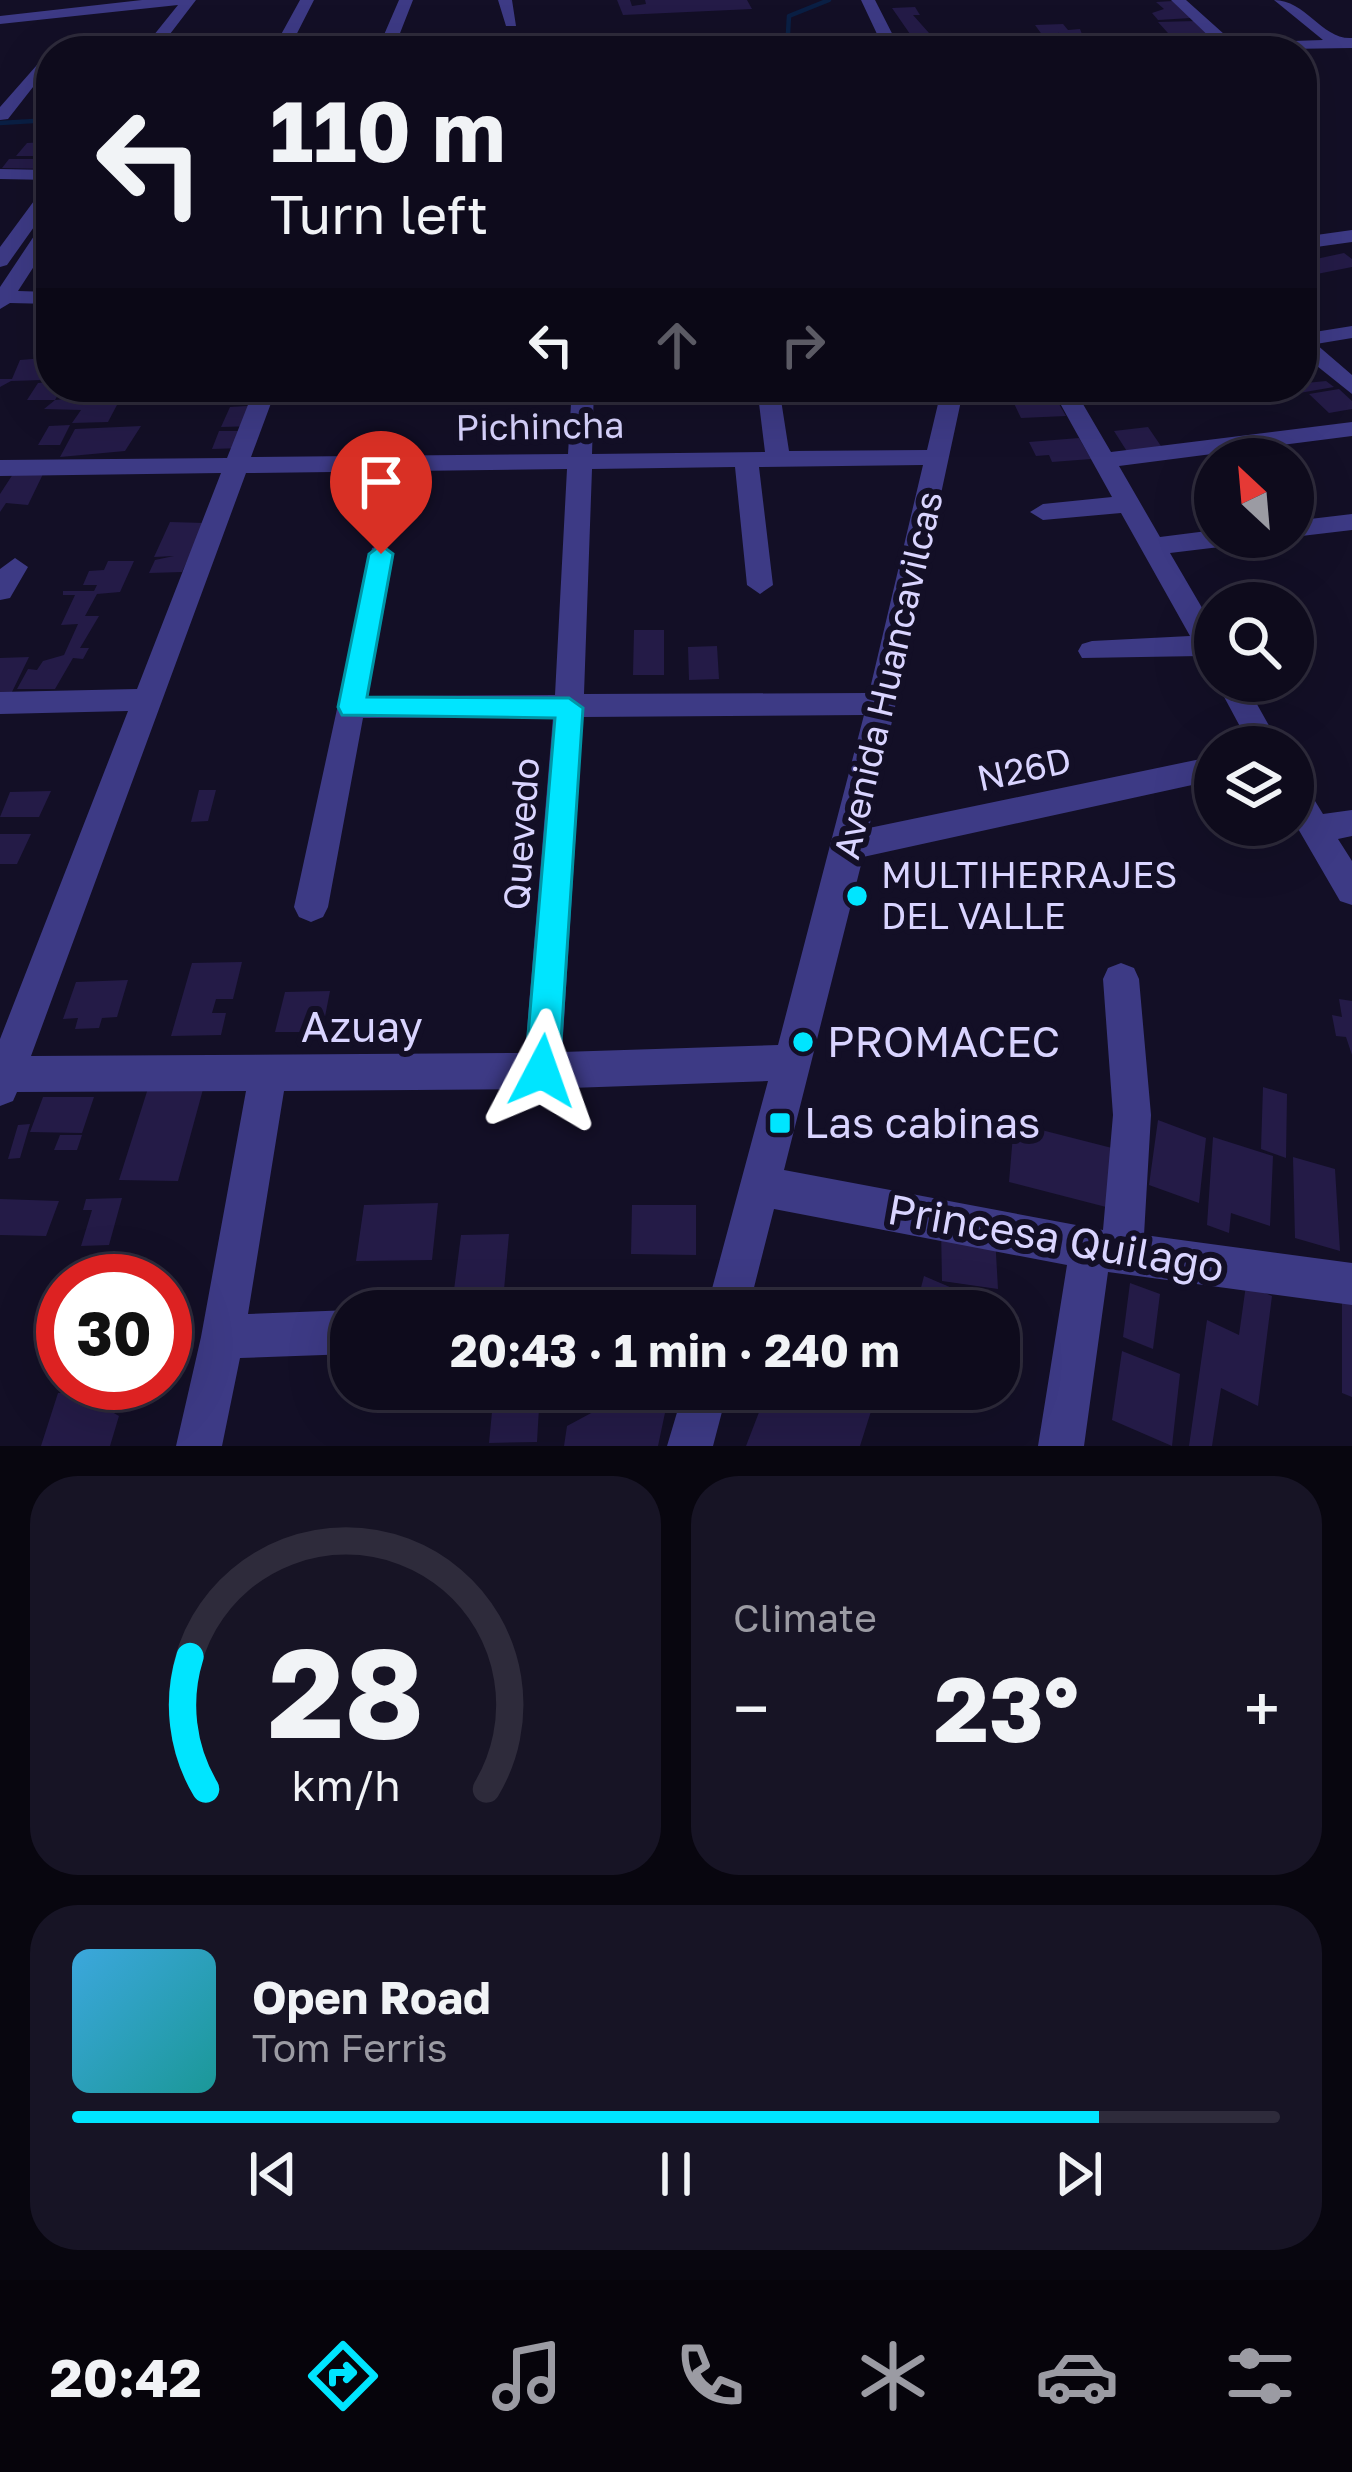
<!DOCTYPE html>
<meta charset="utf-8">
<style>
:root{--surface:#0e0b1c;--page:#171425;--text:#f1f3f6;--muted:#9b9ba3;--line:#2e2b3b;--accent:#00e5ff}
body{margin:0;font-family:"Golos Text",sans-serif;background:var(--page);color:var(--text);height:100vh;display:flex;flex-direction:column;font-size:45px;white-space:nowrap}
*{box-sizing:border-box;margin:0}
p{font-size:39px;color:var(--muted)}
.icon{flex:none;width:66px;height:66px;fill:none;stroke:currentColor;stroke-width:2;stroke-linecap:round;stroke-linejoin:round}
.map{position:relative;height:1446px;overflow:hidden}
.sheet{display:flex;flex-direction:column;gap:30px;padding:30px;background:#08060f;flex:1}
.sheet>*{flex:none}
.banner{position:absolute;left:36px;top:36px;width:1281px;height:366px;border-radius:48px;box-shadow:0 12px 48px #0002,0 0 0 3px var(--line);background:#0e0b1c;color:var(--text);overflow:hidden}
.needle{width:78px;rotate:334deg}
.tools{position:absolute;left:1194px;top:438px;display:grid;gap:24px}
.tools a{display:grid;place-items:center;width:120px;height:120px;border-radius:50%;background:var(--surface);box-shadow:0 12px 48px #0002,0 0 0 3px var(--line);font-size:60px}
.speed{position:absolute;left:36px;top:1254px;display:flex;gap:24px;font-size:60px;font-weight:700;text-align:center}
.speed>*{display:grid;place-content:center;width:156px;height:156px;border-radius:50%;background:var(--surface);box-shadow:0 12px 48px #0002,0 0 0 3px var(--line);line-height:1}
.speed .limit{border:18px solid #d22;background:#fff;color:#111}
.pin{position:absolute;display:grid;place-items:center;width:102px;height:102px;color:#fff;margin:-123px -51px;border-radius:50% 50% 50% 0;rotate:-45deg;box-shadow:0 0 12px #0007}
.pin .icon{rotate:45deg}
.me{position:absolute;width:132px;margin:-66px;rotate:4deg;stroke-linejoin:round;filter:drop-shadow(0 0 9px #0008)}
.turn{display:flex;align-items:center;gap:42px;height:252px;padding:0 36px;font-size:54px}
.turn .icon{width:156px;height:156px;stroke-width:2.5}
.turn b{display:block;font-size:84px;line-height:102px}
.lanes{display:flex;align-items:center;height:114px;padding:0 36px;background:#0003;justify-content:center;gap:60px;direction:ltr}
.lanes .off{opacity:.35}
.big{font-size:90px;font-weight:700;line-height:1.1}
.sheet .widget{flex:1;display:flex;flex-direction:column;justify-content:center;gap:18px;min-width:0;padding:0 42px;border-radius:48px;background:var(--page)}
.sheet .dial{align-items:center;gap:0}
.dial svg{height:312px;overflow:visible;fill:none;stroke:var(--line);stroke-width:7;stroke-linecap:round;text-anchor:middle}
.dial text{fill:var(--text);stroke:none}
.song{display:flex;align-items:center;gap:36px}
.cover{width:144px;height:144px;border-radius:18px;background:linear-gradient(135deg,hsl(200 70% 55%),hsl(180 70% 35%))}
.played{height:12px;border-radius:6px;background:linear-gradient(90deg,var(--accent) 85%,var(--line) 85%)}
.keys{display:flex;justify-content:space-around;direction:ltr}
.heat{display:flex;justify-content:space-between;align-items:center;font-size:66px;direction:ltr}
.sheet .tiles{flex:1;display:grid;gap:30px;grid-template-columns:1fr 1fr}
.widget:last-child{grid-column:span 2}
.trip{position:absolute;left:330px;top:1290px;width:690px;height:120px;border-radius:48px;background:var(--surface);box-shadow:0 12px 48px #0002,0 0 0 3px var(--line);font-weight:700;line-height:120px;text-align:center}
.tab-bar{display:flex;height:192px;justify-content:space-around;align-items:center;background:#06040b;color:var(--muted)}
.tab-bar .icon{width:84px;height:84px}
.tab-bar .current{color:var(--accent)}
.tab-bar b{font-size:54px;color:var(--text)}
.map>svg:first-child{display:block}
</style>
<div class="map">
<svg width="1352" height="1446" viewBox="0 0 1352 1446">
<rect width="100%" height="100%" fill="#130f26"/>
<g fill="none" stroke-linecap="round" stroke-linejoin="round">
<path stroke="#0a1f44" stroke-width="4.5" d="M 787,51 L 789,16 L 829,0
M 0,123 L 51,120"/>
</g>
<path fill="#241b47" d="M 617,0 L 630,0 L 632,6 L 646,4 L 645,0 L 747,0 L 752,9 L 623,15 Z
M 1173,1 L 1191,18 L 1158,20 L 1152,13 L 1164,9 L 1156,2 Z
M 915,7 L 920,15 L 913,15 L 929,33 L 910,34 L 892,8 Z
M 1196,21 L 1215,42 L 1177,43 L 1158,22 Z
M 1063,24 L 1068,30 L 1080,29 L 1083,37 L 1103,36 L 1111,45 L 1068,45 L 1058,32 L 1066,46 L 1051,47 L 1035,25 Z
M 916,41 L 992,41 L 997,49 L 918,51 Z
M 51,137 L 51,169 L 2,168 L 9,159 L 36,159 L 44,145 L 36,156 L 16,156 L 27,143 L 47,142 Z
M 1344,253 L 1352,259 L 1352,267 L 1302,277 L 1302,262 Z
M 51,350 L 42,380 L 11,381 L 0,387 L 0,379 L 12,379 L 20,360 L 44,358 Z
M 1326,381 L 1334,387 L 1276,397 L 1266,387 Z
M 51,382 L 48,390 L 61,390 L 55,400 L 27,400 L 38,383 Z
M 189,387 L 255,387 L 251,402 L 178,403 Z
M 1006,387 L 1049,387 L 1066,416 L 1021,418 Z
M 1339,389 L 1352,401 L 1352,409 L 1329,413 L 1309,394 Z
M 87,397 L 84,404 L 118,403 L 108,422 L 72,423 L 81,410 L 44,409 L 55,400 Z
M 265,405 L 258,426 L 221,427 L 230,407 Z
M 70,425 L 60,445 L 38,445 L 49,426 Z
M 141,426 L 125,451 L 60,457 L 75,429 Z
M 1148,427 L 1163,449 L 1128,453 L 1114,431 Z
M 219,431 L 249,431 L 242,448 L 212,449 Z
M 1079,438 L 1091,459 L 1052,462 L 1049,455 L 1036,456 L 1029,442 Z
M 416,471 L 416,487 L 390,489 L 391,473 Z
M 13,474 L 43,474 L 28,505 L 6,503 L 0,512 L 0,494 Z
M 170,522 L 204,523 L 182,572 L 149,573 L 155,560 L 174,556 L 154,557 Z
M 108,561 L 134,561 L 120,592 L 97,594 L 85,616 L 99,616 L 80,648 L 89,648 L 83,659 L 73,658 L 55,689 L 17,689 L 28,669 L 37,670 L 43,661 L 64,655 L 78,624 L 61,625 L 75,595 L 63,595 L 63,591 L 94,591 L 97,585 L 83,585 L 89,571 L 104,570 Z
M 634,630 L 664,630 L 664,675 L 633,675 Z
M 717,646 L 719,679 L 689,680 L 688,647 Z
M 29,657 L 11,694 L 0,694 L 0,658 Z
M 199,790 L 216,790 L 208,821 L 191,822 Z
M 51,791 L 39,817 L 0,817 L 10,792 Z
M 0,834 L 31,834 L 17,864 L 0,864 Z
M 242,962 L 233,999 L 216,999 L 212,1013 L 226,1013 L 221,1035 L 171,1036 L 192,963 Z
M 128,980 L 117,1017 L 102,1018 L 99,1028 L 75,1029 L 78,1018 L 63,1019 L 76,982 Z
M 330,991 L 322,1032 L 275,1032 L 285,992 Z
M 1339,999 L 1352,1001 L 1352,1055 L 1346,1037 L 1336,1036 L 1332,1015 L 1342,1017 Z
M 150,1082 L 205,1082 L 178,1181 L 119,1180 Z
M 1263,1087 L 1287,1094 L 1286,1158 L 1261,1149 Z
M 43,1097 L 94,1097 L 82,1133 L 30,1132 Z
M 1158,1120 L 1206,1138 L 1199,1203 L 1149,1185 Z
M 1014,1123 L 1112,1148 L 1110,1208 L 1009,1182 Z
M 30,1124 L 20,1158 L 8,1159 L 18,1125 Z
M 60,1135 L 82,1135 L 77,1150 L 54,1150 Z
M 1213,1137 L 1273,1156 L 1270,1226 L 1231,1213 L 1229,1233 L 1207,1225 Z
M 1293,1157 L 1335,1169 L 1340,1251 L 1295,1238 Z
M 122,1198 L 109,1245 L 81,1246 L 92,1210 L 83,1210 L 86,1199 Z
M 0,1199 L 59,1201 L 46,1236 L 0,1235 Z
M 438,1203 L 432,1260 L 356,1261 L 364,1205 Z
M 632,1205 L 696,1205 L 696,1255 L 631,1254 Z
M 941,1228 L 995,1236 L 998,1289 L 942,1281 Z
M 509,1234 L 504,1290 L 454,1290 L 461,1235 Z
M 924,1276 L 952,1288 L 946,1311 L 915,1311 Z
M 1130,1283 L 1160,1294 L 1153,1349 L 1123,1337 Z
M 1246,1285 L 1272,1296 L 1258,1406 L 1221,1388 L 1212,1446 L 1189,1446 L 1207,1320 L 1239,1335 Z
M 814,1293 L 866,1301 L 863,1311 L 795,1311 Z
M 969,1296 L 1019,1317 L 1015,1336 L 999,1329 L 999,1311 L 965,1311 Z
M 1342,1296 L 1352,1300 L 1352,1397 L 1342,1393 Z
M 1122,1351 L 1180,1374 L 1172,1446 L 1112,1420 Z
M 636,1389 L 670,1389 L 658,1446 L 564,1446 L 567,1426 Z
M 768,1389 L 842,1389 L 873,1405 L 860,1446 L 746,1446 Z
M 494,1391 L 540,1391 L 537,1442 L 489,1443 Z
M 58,1393 L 117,1393 L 112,1412 L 119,1416 L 110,1446 L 41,1446 Z"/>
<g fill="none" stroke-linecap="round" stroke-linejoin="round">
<path fill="#3d3a85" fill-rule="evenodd" d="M 142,0 L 196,0 L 157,51 L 141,51 L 178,5 L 0,24 L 0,16 Z
M 300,0 L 314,0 L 288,51 L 272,51 Z
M 399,0 L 413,0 L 393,51 L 377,51 Z
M 498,0 L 512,0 L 516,26 L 506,26 Z
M 861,0 L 875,0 L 901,51 L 885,51 Z
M 1171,0 L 1186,0 L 1234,43 L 1323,40 L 1274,0 C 1306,0 1322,40 1352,38 L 1352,48 L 1141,51 L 1149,46 L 1217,44 Z
M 51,49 L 57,51 L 51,51 L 51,64 L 8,119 L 0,120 L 0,107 Z
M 0,169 L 51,170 L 51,180 L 0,179 Z
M 51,184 L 51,203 L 7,265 L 0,267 L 0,247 L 45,186 Z
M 51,219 L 51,240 L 18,291 L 51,292 L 51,304 L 10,303 L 0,309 L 0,287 L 44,221 Z
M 1352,230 L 1352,242 L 1302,249 L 1302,237 Z
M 1352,326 L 1352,338 L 1316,344 L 1352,375 L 1352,394 L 1302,354 L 1302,334 Z
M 120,387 L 108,395 L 97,388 L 97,387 Z
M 255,387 L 277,387 L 251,457 L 568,454 L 572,387 L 594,387 L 592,454 L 765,452 L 757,387 L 779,387 L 789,451 L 927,450 L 942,387 L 964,387 L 869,828 L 1215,756 L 1215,780 L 863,857 L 784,1170 L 1103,1230 L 1113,1115 L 1103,979 L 1108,968 L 1121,963 L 1134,968 L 1139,979 L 1151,1115 L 1144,1235 L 1352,1263 L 1352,1305 L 1108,1272 L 1084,1446 L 1038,1446 L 1067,1265 L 774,1209 L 748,1311 L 706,1311 L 768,1081 L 542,1089 L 284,1091 L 248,1314 L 351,1310 L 351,1354 L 240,1358 L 222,1446 L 176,1446 L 201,1337 L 246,1091 L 17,1092 L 13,1101 L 0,1106 L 0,1039 L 128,711 L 0,714 L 0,692 L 137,689 L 221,473 L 0,476 L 0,460 L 227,458 ZM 923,465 L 869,693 L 584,694 L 592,469 L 735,467 L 747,585 L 760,594 L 773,585 L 759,467 ZM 567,469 L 555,695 L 368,696 L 394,554 L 381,545 L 372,548 L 294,907 L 299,917 L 311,922 L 323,917 L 328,907 L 363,718 L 553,717 L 525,1053 L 31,1056 L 246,473 ZM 864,715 L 778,1045 L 562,1052 L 583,717 Z
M 1051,387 L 1073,387 L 1111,452 L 1352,422 L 1352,436 L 1119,466 L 1160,537 L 1215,530 L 1215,537 L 1241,537 L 1228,546 L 1170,553 L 1215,630 L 1215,665 L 1201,656 L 1082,658 L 1078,651 L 1082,644 L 1092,641 L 1190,636 L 1121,513 L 1043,520 L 1030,512 L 1043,504 L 1112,497 Z
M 1352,514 L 1352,530 L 1293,537 L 1291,537 L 1293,521 Z
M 15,558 L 28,567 L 10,598 L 0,600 L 0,569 Z
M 1215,680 L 1244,681 L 1281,747 L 1251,747 Z
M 1293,779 L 1304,783 L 1323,814 L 1352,810 L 1352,836 L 1338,839 L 1352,861 L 1352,905 L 1340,901 L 1293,820 Z
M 684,1389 L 728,1389 L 713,1446 L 667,1446 Z"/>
</g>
<path fill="#00e5ff" stroke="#0095a6" stroke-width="3" d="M 381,545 L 393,554 L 367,697 L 569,698 L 583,708 L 559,1071 L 554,1083 L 542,1088 L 530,1083 L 525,1071 L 555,718 L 342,715 L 338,707 L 369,554 Z"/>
<g fill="#00e5ff" stroke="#130f26" stroke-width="4.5">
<circle cx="857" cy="896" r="12"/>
<circle cx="803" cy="1042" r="12"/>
<rect x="768" y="1111" width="24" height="24" rx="6"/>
</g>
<g text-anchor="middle" stroke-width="12" stroke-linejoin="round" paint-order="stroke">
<g font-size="36" fill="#d9d4ff" stroke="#130f26">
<text transform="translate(540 426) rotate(-1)" y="13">Pichincha</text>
<text transform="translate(888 675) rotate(-77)" y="13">Avenida Huancavilcas</text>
<text transform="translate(1024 769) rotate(-12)" y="13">N26D</text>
<text transform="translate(521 834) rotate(-86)" y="13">Quevedo</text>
</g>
<g font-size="36" fill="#d9d4ff" stroke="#130f26" text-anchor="start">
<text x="881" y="888">MULTIHERRAJES<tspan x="881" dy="41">DEL VALLE</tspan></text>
</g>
<g font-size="42" fill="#d9d4ff" stroke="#130f26">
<text x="362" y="1042">Azuay</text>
<text transform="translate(1056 1238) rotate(10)" y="15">Princesa Quilago</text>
</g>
<g font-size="42" fill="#d9d4ff" stroke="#130f26" text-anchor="start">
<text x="827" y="1057">PROMACEC</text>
<text x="804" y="1138">Las cabinas</text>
</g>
</g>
</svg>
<div class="tools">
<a><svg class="needle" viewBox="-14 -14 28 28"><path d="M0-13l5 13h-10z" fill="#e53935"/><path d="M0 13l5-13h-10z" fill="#9b9ba3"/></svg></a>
<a><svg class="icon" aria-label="search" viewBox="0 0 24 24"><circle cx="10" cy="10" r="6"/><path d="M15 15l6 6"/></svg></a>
<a><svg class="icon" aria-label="layers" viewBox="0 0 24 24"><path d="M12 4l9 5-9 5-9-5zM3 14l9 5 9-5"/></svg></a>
</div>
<div class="speed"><div class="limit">30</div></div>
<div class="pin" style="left:381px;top:554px;background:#d93025"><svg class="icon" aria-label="arrive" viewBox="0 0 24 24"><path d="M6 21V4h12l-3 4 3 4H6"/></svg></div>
<svg class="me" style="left:542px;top:1071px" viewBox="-20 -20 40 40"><path d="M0-17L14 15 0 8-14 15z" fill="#00e5ff" stroke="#fff" stroke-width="4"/></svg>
<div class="trip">20:43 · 1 min · 240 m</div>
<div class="banner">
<div class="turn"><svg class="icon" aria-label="left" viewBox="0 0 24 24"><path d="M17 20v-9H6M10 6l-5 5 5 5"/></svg><div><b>110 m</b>Turn left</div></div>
<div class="lanes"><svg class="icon" aria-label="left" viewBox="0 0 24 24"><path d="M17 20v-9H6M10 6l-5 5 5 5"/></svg><svg class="icon off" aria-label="ahead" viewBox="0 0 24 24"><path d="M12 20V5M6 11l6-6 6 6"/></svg><svg class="icon off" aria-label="right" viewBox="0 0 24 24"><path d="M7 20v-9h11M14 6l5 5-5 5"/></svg></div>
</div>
</div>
<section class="sheet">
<div class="tiles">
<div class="widget dial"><svg viewBox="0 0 100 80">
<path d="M14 69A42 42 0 1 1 86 69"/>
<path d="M14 69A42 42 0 0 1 10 35" stroke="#00e5ff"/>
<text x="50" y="56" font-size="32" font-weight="700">28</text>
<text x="50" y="72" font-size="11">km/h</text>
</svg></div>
<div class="widget"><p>Climate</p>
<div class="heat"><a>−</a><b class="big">23°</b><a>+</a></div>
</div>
<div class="widget">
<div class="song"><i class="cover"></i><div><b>Open Road</b><p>Tom Ferris</p></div></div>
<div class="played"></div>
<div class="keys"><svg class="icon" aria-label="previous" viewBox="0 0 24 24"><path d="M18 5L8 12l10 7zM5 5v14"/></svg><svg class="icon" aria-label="pause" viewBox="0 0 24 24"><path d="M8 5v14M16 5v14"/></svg><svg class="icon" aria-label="next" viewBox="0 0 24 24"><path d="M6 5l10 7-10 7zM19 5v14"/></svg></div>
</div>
</div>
</section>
<nav class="tab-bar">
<b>20:42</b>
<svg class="icon current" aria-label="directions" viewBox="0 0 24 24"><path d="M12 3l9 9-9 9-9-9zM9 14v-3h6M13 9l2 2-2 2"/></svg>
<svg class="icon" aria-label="music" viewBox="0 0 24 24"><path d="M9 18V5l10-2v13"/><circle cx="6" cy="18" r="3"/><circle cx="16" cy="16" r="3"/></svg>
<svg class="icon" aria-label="phone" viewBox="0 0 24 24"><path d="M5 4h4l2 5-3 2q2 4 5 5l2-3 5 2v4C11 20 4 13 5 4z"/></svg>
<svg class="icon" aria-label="climate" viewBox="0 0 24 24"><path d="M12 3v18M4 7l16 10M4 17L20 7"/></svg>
<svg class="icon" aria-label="car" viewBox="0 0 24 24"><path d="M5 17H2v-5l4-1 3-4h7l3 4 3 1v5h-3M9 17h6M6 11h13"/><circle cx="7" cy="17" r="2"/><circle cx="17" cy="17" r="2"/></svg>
<svg class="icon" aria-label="filters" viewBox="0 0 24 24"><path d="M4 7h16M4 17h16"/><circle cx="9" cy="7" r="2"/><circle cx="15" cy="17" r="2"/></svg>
</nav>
